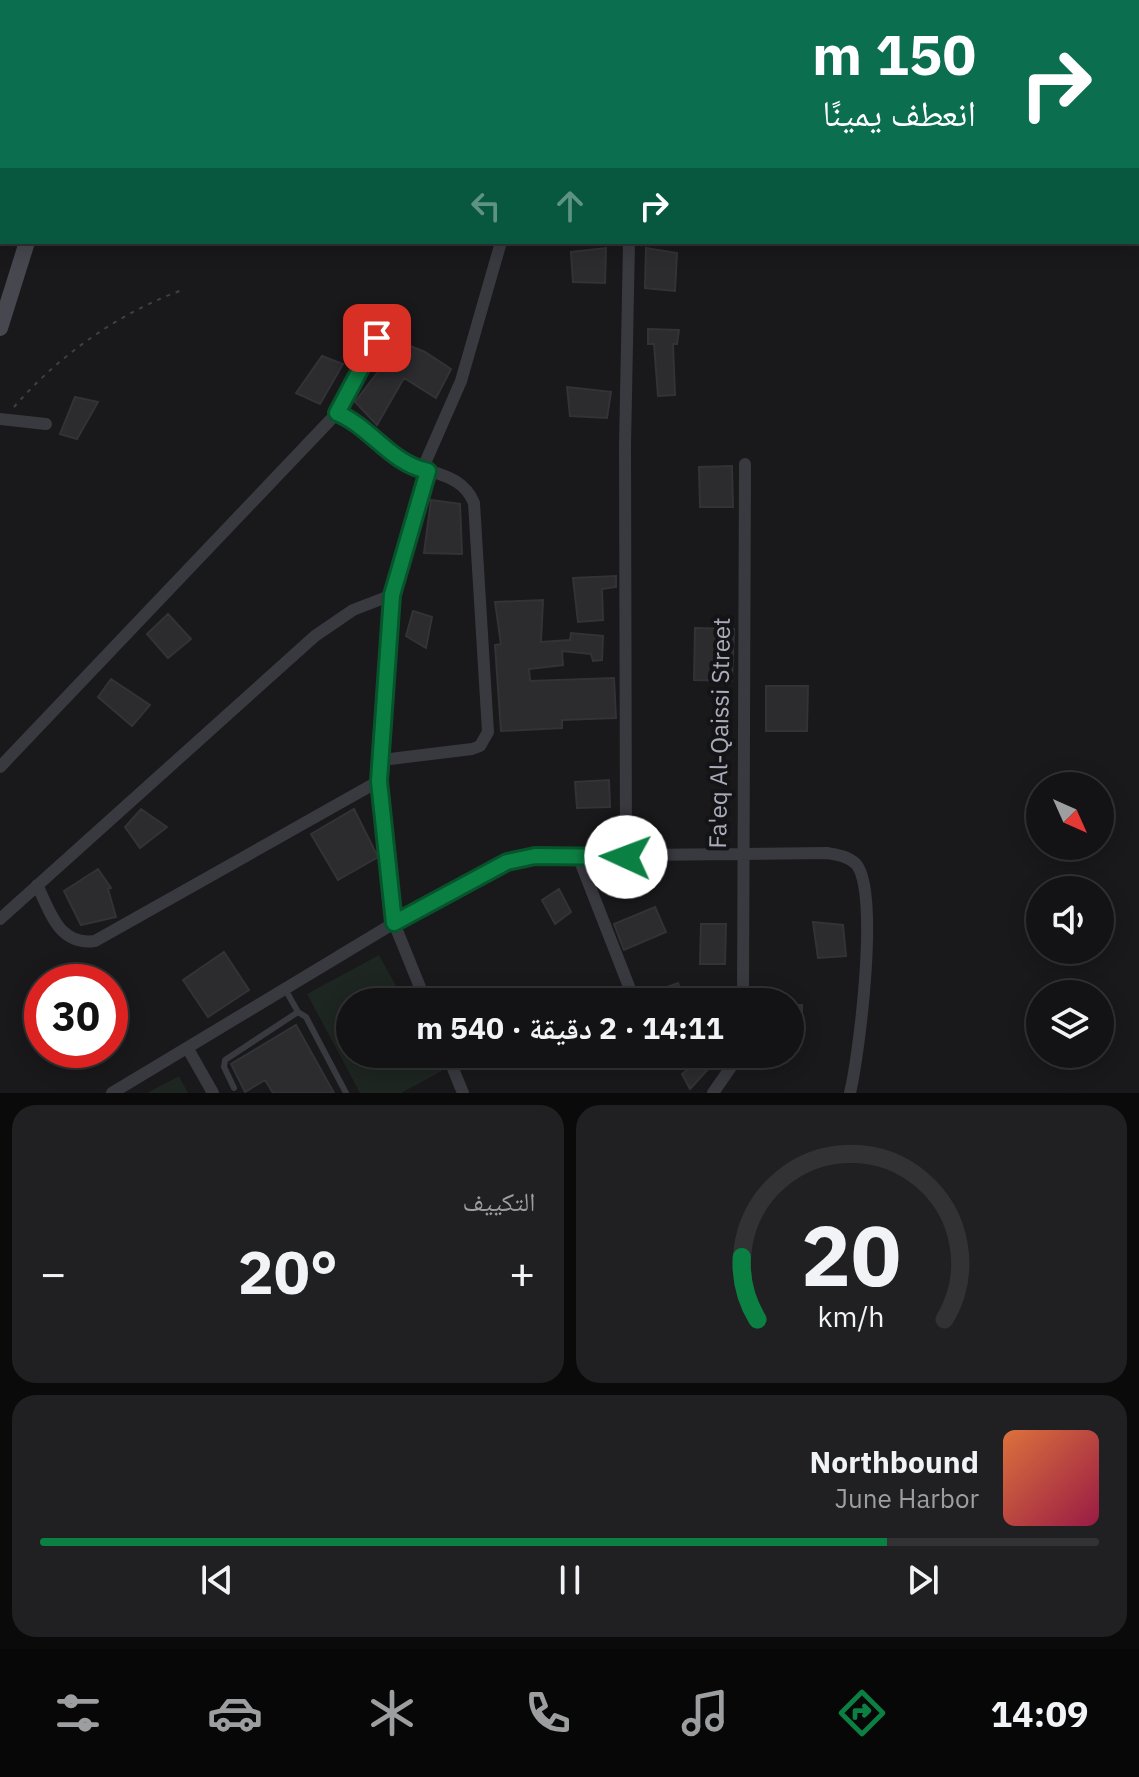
<!DOCTYPE html>
<html lang="ar">
<meta charset="utf-8">
<style>
:root{--surface:#131214;--page:#202022;--text:#f1f3f6;--muted:#9d9ea0;--line:#323234;--accent:#0b8043}
body{margin:0;font-family:"IBM Plex Sans","Noto Naskh Arabic",sans-serif;background:var(--page);color:var(--text);direction:rtl;height:100vh;display:flex;flex-direction:column;font-size:30px;white-space:nowrap}
*{box-sizing:border-box;margin:0}
p{font-size:26px;color:var(--muted)}
.icon{flex:none;width:44px;height:44px;fill:none;stroke:currentColor;stroke-width:2;stroke-linecap:round;stroke-linejoin:round}
.map{position:relative;height:1093px;overflow:hidden;direction:ltr}
.panel{display:flex;flex-direction:column;gap:12px;padding:12px;background:#0a0a0b;flex:1}
.panel>*{flex:none}
.guide{position:absolute;left:0px;top:0px;width:1140px;height:244px;box-shadow:0 4px 20px #0003,0 0 0 2px var(--line);direction:rtl;background:#0b6e4f;color:#fff;overflow:hidden}
.needle{width:52px;rotate:135deg}
.tools{position:absolute;left:1026px;top:772px;display:grid;gap:16px}
.tools a{display:grid;place-items:center;width:88px;height:88px;border-radius:50%;background:var(--surface);box-shadow:0 4px 20px #0003,0 0 0 2px var(--line);font-size:40px}
.speed{position:absolute;left:24px;top:964px;display:flex;gap:16px;font-size:40px;font-weight:700;text-align:center}
.speed>*{display:grid;place-content:center;width:104px;height:104px;border-radius:50%;background:var(--surface);box-shadow:0 4px 20px #0003,0 0 0 2px var(--line);line-height:1}
.speed .limit{border:12px solid #d22;background:#fff;color:#111}
.pin{position:absolute;display:grid;place-items:center;width:68px;height:68px;color:#fff;margin:-34px;border-radius:16px;box-shadow:0 4px 12px #0006}
.me{position:absolute;width:88px;margin:-44px;rotate:272deg;stroke-linejoin:round;filter:drop-shadow(0 0 6px #0008)}
.turn{display:flex;align-items:center;gap:28px;height:168px;padding:0 32px;font-size:36px}
.turn .icon{width:104px;height:104px;stroke-width:2.5}
.turn b{display:block;font-size:56px;line-height:68px}
.lanes{display:flex;align-items:center;height:76px;padding:0 32px;background:#0003;justify-content:center;gap:40px;direction:ltr}
.lanes .off{opacity:.35}
.big{font-size:60px;font-weight:700;line-height:1.1}
.panel .widget{flex:1;display:flex;flex-direction:column;justify-content:center;gap:12px;min-width:0;padding:0 28px;border-radius:24px;background:var(--page)}
.panel .dial{align-items:center;gap:0}
.dial svg{height:208px;overflow:visible;fill:none;stroke:var(--line);stroke-width:7;stroke-linecap:round;text-anchor:middle}
.dial text{fill:var(--text);stroke:none}
.song{display:flex;align-items:center;gap:24px}
.cover{width:96px;height:96px;border-radius:12px;background:linear-gradient(135deg,hsl(20 70% 55%),hsl(340 70% 35%))}
.played{height:8px;border-radius:4px;background:linear-gradient(90deg,var(--accent) 80%,var(--line) 80%)}
.keys{display:flex;justify-content:space-around;direction:ltr}
.heat{display:flex;justify-content:space-between;align-items:center;font-size:44px;direction:ltr}
.panel .tiles{flex:1;display:grid;gap:12px;grid-template-columns:1fr 1fr}
.widget:last-child{grid-column:span 2}
.trip{position:absolute;left:336px;top:988px;width:468px;height:80px;border-radius:40px;background:var(--surface);box-shadow:0 4px 20px #0003,0 0 0 2px var(--line);font-weight:700;line-height:80px;text-align:center;direction:rtl}
.tabs{display:flex;height:128px;justify-content:space-around;align-items:center;background:#080708;color:var(--muted)}
.tabs .icon{width:56px;height:56px}
.tabs .selected{color:var(--accent)}
.tabs b{font-size:36px;color:var(--text)}
.map>svg:first-child{display:block}
</style>
<div class="map">
<svg width="1139" height="1093" viewBox="0 0 1139 1093">
<rect width="100%" height="100%" fill="#19181a"/>
<path fill="#1e2621" d="M 379,955 L 405,1002 L 350,1002 L 350,1054 L 433,1054 L 442,1071 L 401,1093 L 360,1093 L 307,994 Z
M 179,1076 L 188,1093 L 147,1093 Z"/>
<path fill="#2c2b2e" stroke="#333237" stroke-width="2" d="M 606,248 L 605,283 L 573,282 L 571,252 Z
M 646,248 L 677,253 L 675,291 L 645,288 Z
M 648,329 L 679,330 L 677,344 L 673,344 L 675,395 L 658,396 L 654,344 L 648,344 Z
M 393,339 L 425,352 L 451,369 L 436,398 L 404,378 L 377,425 L 355,402 L 383,365 L 378,362 Z
M 322,356 L 343,364 L 320,404 L 296,393 Z
M 567,387 L 611,392 L 607,418 L 570,416 Z
M 75,397 L 98,402 L 77,439 L 60,434 Z
M 732,466 L 733,507 L 700,507 L 699,467 Z
M 431,500 L 460,504 L 462,554 L 424,553 Z
M 616,576 L 616,587 L 602,589 L 603,620 L 578,622 L 573,578 Z
M 543,600 L 541,642 L 570,640 L 571,633 L 603,636 L 602,660 L 593,661 L 591,654 L 562,651 L 563,665 L 529,669 L 530,681 L 614,678 L 616,718 L 562,720 L 562,728 L 501,731 L 495,645 L 501,644 L 495,602 Z
M 413,611 L 432,617 L 426,648 L 406,636 Z
M 168,614 L 191,639 L 168,658 L 147,634 Z
M 695,628 L 734,629 L 732,681 L 694,680 Z
M 111,679 L 150,705 L 132,726 L 98,697 Z
M 766,686 L 808,686 L 807,731 L 766,731 Z
M 609,780 L 610,807 L 577,808 L 575,782 Z
M 141,809 L 167,827 L 140,848 L 125,827 Z
M 354,809 L 378,857 L 338,880 L 311,834 Z
M 98,869 L 111,888 L 108,889 L 116,917 L 81,925 L 64,891 Z
M 559,889 L 571,912 L 555,924 L 542,900 Z
M 655,907 L 666,932 L 624,950 L 614,924 Z
M 813,922 L 843,925 L 846,956 L 818,958 Z
M 701,924 L 726,924 L 725,964 L 700,964 Z
M 224,952 L 249,990 L 208,1017 L 183,980 Z
M 678,983 L 685,1002 L 644,1002 L 642,996 Z
M 790,1005 L 802,1005 L 802,1023 L 790,1023 Z
M 296,1025 L 334,1093 L 273,1093 L 265,1080 L 245,1092 L 231,1064 Z
M 707,1054 L 722,1054 L 690,1089 L 682,1074 Z"/>
<g fill="none" stroke-linecap="round" stroke-linejoin="round">
<path stroke="#3f4047" stroke-width="2" stroke-dasharray="4 6" stroke-linecap="butt" d="M 14,407 C 59,355 120,312 185,289"/>
<path stroke="#393940" stroke-width="6" d="M 285,989 L 298,1012
M 234,1088 L 224,1067 L 225,1060 L 298,1012 L 306,1017 L 346,1093"/>
<path stroke="#393940" stroke-width="12" d="M 337,413 C 362,423 376,443 397,457 C 424,475 461,470 474,503 L 488,732 L 480,746 L 472,749 L 382,760
M 0,419 L 46,424
M 422,470 L 461,381 L 501,242
M 0,767 L 337,413 L 377,338
M 578,856 L 635,1002
M 626,857 L 625,446 L 629,242
M 37,885 C 51,913 59,946 95,941 L 379,781
M 0,919 L 315,636 L 353,610 L 392,595
M 426,1002 L 394,923 L 379,781 L 392,595 L 428,471
M 743,1002 L 745,464
M 188,1049 L 213,1093
M 447,1054 L 463,1093
M 112,1093 L 424,905 L 507,862 L 535,856 L 827,853 C 838,855 848,856 856,864 C 880,891 859,1055 850,1093
M 713,1093 L 740,1054"/>
<path stroke="#474750" stroke-width="16" d="M 116,2 L 117,0
M 0,328 L 27,242"/>
</g>
<g fill="none" stroke-linecap="round" stroke-linejoin="round">
<g stroke="#07532c" stroke-width="20">
<path id="route" d="M 377,338 L 337,413 C 371,427 391,464 428,471 L 392,595 L 379,781 L 394,923 L 507,862 L 535,856 L 626,857"/>
</g>
<use href="#route" stroke="#0b8043" stroke-width="14"/>
</g>
<g text-anchor="middle" stroke-width="8" stroke-linejoin="round" paint-order="stroke">
<g font-size="24" fill="#aaacba" stroke="#141316">
<text transform="translate(720 733) rotate(-89)" y="8">Fa'eq Al-Qaissi Street</text>
</g>
</g>
</svg>
<div class="tools">
<a><svg class="needle" viewBox="-14 -14 28 28"><path d="M0-13l5 13h-10z" fill="#e53935"/><path d="M0 13l5-13h-10z" fill="#9d9ea0"/></svg></a>
<a><svg class="icon" aria-label="sound" viewBox="0 0 24 24"><path d="M4 9h4l5-4v14l-5-4H4zM17 9q2 3 0 6"/></svg></a>
<a><svg class="icon" aria-label="layers" viewBox="0 0 24 24"><path d="M12 4l9 5-9 5-9-5zM3 14l9 5 9-5"/></svg></a>
</div>
<div class="speed"><div class="limit">30</div></div>
<div class="pin" style="left:377px;top:338px;background:#d93025"><svg class="icon" aria-label="arrive" viewBox="0 0 24 24"><path d="M6 21V4h12l-3 4 3 4H6"/></svg></div>
<svg class="me" style="left:626px;top:857px" viewBox="-20 -20 40 40"><circle r="19" fill="#fff"/><path d="M0-13L10 11 0 6-10 11z" fill="#0b8043"/></svg>
<div class="trip">14:11 · 2 دقيقة · 540 m</div>
<div class="guide">
<div class="turn"><svg class="icon" aria-label="right" viewBox="0 0 24 24"><path d="M7 20v-9h11M14 6l5 5-5 5"/></svg><div><b>150 m</b>انعطف يمينًا</div></div>
<div class="lanes"><svg class="icon off" aria-label="left" viewBox="0 0 24 24"><path d="M17 20v-9H6M10 6l-5 5 5 5"/></svg><svg class="icon off" aria-label="ahead" viewBox="0 0 24 24"><path d="M12 20V5M6 11l6-6 6 6"/></svg><svg class="icon" aria-label="right" viewBox="0 0 24 24"><path d="M7 20v-9h11M14 6l5 5-5 5"/></svg></div>
</div>
</div>
<section class="panel">
<div class="tiles">
<div class="widget dial"><svg viewBox="0 0 100 80">
<path d="M14 69A42 42 0 1 1 86 69"/>
<path d="M14 69A42 42 0 0 1 8 45" stroke="#0b8043"/>
<text x="50" y="56" font-size="32" font-weight="700">20</text>
<text x="50" y="72" font-size="11">km/h</text>
</svg></div>
<div class="widget"><p>التكييف</p>
<div class="heat"><a>−</a><b class="big">20°</b><a>+</a></div>
</div>
<div class="widget">
<div class="song"><i class="cover"></i><div><b>Northbound</b><p>June Harbor</p></div></div>
<div class="played"></div>
<div class="keys"><svg class="icon" aria-label="previous" viewBox="0 0 24 24"><path d="M18 5L8 12l10 7zM5 5v14"/></svg><svg class="icon" aria-label="pause" viewBox="0 0 24 24"><path d="M8 5v14M16 5v14"/></svg><svg class="icon" aria-label="next" viewBox="0 0 24 24"><path d="M6 5l10 7-10 7zM19 5v14"/></svg></div>
</div>
</div>
</section>
<nav class="tabs">
<b>14:09</b>
<svg class="icon selected" aria-label="directions" viewBox="0 0 24 24"><path d="M12 3l9 9-9 9-9-9zM9 14v-3h6M13 9l2 2-2 2"/></svg>
<svg class="icon" aria-label="music" viewBox="0 0 24 24"><path d="M9 18V5l10-2v13"/><circle cx="6" cy="18" r="3"/><circle cx="16" cy="16" r="3"/></svg>
<svg class="icon" aria-label="phone" viewBox="0 0 24 24"><path d="M5 4h4l2 5-3 2q2 4 5 5l2-3 5 2v4C11 20 4 13 5 4z"/></svg>
<svg class="icon" aria-label="climate" viewBox="0 0 24 24"><path d="M12 3v18M4 7l16 10M4 17L20 7"/></svg>
<svg class="icon" aria-label="car" viewBox="0 0 24 24"><path d="M5 17H2v-5l4-1 3-4h7l3 4 3 1v5h-3M9 17h6M6 11h13"/><circle cx="7" cy="17" r="2"/><circle cx="17" cy="17" r="2"/></svg>
<svg class="icon" aria-label="filters" viewBox="0 0 24 24"><path d="M4 7h16M4 17h16"/><circle cx="9" cy="7" r="2"/><circle cx="15" cy="17" r="2"/></svg>
</nav>
